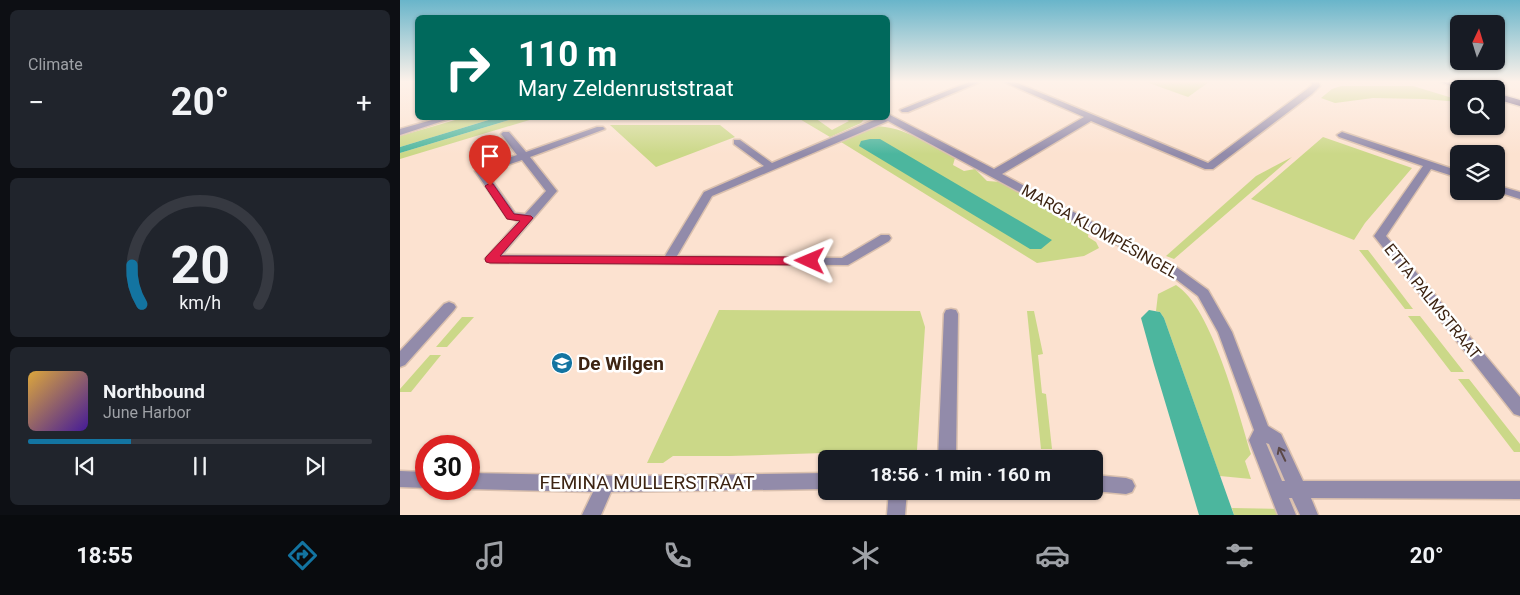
<!DOCTYPE html>
<meta charset="utf-8">
<style>
:root{--surface:#171b24;--page:#20242c;--text:#f1f3f6;--muted:#9ea1a6;--line:#363941;--accent:#1374a1}
body{margin:0;font-family:Roboto,sans-serif;background:var(--page);color:var(--text);height:100vh;display:flex;flex-direction:column;font-size:19px;white-space:nowrap}
*{box-sizing:border-box;margin:0}
p{font-size:16px;color:var(--muted)}
.icon{flex:none;width:28px;height:28px;fill:none;stroke:currentColor;stroke-width:2;stroke-linecap:round;stroke-linejoin:round}
.map{position:relative;flex:1;overflow:hidden}
.panel{display:flex;flex-direction:column;gap:10px;padding:10px;background:#0d0f14;width:400px}
.panel>*{flex:none}
.guide{position:absolute;left:15px;top:15px;width:475px;height:105px;border-radius:8px;box-shadow:0 1px 4px #0004;background:#00695c;color:#fff;overflow:hidden}
.needle{width:32px;rotate:4deg}
.controls{position:absolute;left:1050px;top:15px;display:grid;gap:10px}
.controls a{display:grid;place-items:center;width:55px;height:55px;border-radius:8px;background:var(--surface);box-shadow:0 1px 4px #0004;font-size:25px}
.speed{position:absolute;left:15px;top:435px;display:flex;gap:10px;font-size:25px;font-weight:700;text-align:center}
.speed>*{display:grid;place-content:center;width:65px;height:65px;border-radius:50%;background:var(--surface);box-shadow:0 1px 4px #0004;line-height:1}
.speed .limit{border:8px solid #d22;background:#fff;color:#111}
.pin{position:absolute;display:grid;place-items:center;width:42px;height:42px;color:#fff;margin:-51px -21px;border-radius:50% 50% 50% 0;rotate:-45deg;box-shadow:0 0 5px #0007}
.pin .icon{rotate:45deg}
.me{position:absolute;width:55px;margin:-28px;rotate:271deg;stroke-linejoin:round;filter:drop-shadow(0 0 4px #0008)}
.turn{display:flex;align-items:center;gap:18px;height:105px;padding:0 20px;font-size:22px}
.turn .icon{width:65px;height:65px;stroke-width:2.5}
.turn b{display:block;font-size:35px;line-height:42px}
.big{font-size:38px;font-weight:700;line-height:1.1}
.panel .card{flex:1;display:flex;flex-direction:column;justify-content:center;gap:8px;min-width:0;padding:0 18px;border-radius:8px;background:var(--page)}
.panel .dial{align-items:center;gap:0}
.dial svg{height:130px;overflow:visible;fill:none;stroke:var(--line);stroke-width:7;stroke-linecap:round;text-anchor:middle}
.dial text{fill:var(--text);stroke:none}
.song{display:flex;align-items:center;gap:15px}
.cover{width:60px;height:60px;border-radius:8px;background:linear-gradient(135deg,hsl(40 70% 55%),hsl(260 70% 35%))}
.played{height:5px;border-radius:2px;background:linear-gradient(90deg,var(--accent) 30%,var(--line) 30%)}
.keys{display:flex;justify-content:space-around;direction:ltr}
.heat{display:flex;justify-content:space-between;align-items:center;font-size:28px;direction:ltr}
.trip{position:absolute;left:418px;top:450px;width:285px;height:50px;border-radius:8px;background:var(--surface);box-shadow:0 1px 4px #0004;font-weight:700;line-height:50px;text-align:center}
.tab-bar{display:flex;height:80px;justify-content:space-around;align-items:center;background:#090b0e;color:var(--muted)}
.tab-bar .icon{width:35px;height:35px}
.tab-bar .current{color:var(--accent)}
.tab-bar b{font-size:22px;color:var(--text)}
main{display:flex;flex:1;min-height:0}
.map>svg:first-child{display:block}
</style>
<main>
<section class="panel">
<div class="card"><p>Climate</p>
<div class="heat"><a>−</a><b class="big">20°</b><a>+</a></div>
</div>
<div class="card dial"><svg viewBox="0 0 100 80">
<path d="M14 69A42 42 0 1 1 86 69"/>
<path d="M14 69A42 42 0 0 1 8 45" stroke="#1374a1"/>
<text x="50" y="56" font-size="32" font-weight="700">20</text>
<text x="50" y="72" font-size="11">km/h</text>
</svg></div>
<div class="card">
<div class="song"><i class="cover"></i><div><b>Northbound</b><p>June Harbor</p></div></div>
<div class="played"></div>
<div class="keys"><svg class="icon" aria-label="previous" viewBox="0 0 24 24"><path d="M18 5L8 12l10 7zM5 5v14"/></svg><svg class="icon" aria-label="pause" viewBox="0 0 24 24"><path d="M8 5v14M16 5v14"/></svg><svg class="icon" aria-label="next" viewBox="0 0 24 24"><path d="M6 5l10 7-10 7zM19 5v14"/></svg></div>
</div>
</section>
<div class="map">
<svg width="1120" height="515" viewBox="0 0 1120 515">
<rect width="100%" height="100%" fill="#fce2d0"/>
<path fill="#cbd888" d="M 746,82 L 809,82 L 788,97 Z
M 941,86 L 1013,86 L 1059,100 L 1059,102 L 1024,99 L 973,98 L 935,103 L 921,98 L 932,89 Z
M 62,118 L 95,118 L 0,147 L 0,136 Z
M 116,118 L 136,118 L 0,159 L 0,153 Z
M 398,118 L 415,118 L 432,130 L 449,121 L 443,118 L 465,118 L 461,123 L 430,137 Z
M 210,125 L 320,125 L 335,137 L 256,167 Z
M 476,126 C 505,127 530,145 555,158 L 553,165 L 564,171 L 575,169 L 587,181 L 601,182 L 689,228 L 688,237 L 696,242 L 699,248 L 684,256 L 637,263 L 441,142 Z
M 923,137 L 1012,168 L 965,223 L 954,240 L 851,199 Z
M 892,157 L 774,259 L 766,256 L 856,176 Z
M 959,250 L 968,250 L 1013,309 L 1005,309 Z
M 776,285 C 812,308 838,411 851,454 L 845,461 L 851,479 L 820,476 L 764,318 L 760,312 L 756,311 L 758,294 Z
M 319,310 L 520,311 L 525,327 L 517,450 L 330,456 L 273,456 L 263,463 L 247,463 Z
M 627,311 L 634,311 L 643,354 L 638,355 L 642,393 L 646,394 L 652,449 L 641,449 Z
M 1008,316 L 1020,316 L 1064,372 L 1051,372 Z
M 62,317 L 74,317 L 47,347 L 36,347 Z
M 30,355 L 41,355 L 11,392 L 0,392 L 0,389 Z
M 1058,379 L 1069,379 L 1120,444 L 1120,452 L 1114,452 Z
M 832,508 L 880,509 L 882,515 L 834,515 Z"/>
<path fill="#4cb69e" d="M 95,118 L 116,118 L 0,153 L 0,147 Z
M 470,139 L 480,139 L 652,240 L 641,249 L 630,249 L 459,146 L 461,141 Z
M 749,310 L 760,312 L 764,318 L 834,515 L 799,515 L 754,365 L 741,318 Z"/>
<g fill="none" stroke-linecap="round" stroke-linejoin="round">
<g stroke="#dac0ae" stroke-width="3">
<path id="minor" d="M 569,82 L 580,82 L 508,112 L 502,112 L 500,110 Z
M 604,82 L 615,82 L 808,163 L 906,90 L 912,85 L 911,82 L 919,82 L 920,86 L 912,94 L 813,169 L 805,169 L 691,121 L 602,174 L 772,264 L 808,290 L 832,332 L 868,426 L 881,434 L 903,481 L 1120,481 L 1120,499 L 911,498 L 918,515 L 900,515 L 892,498 L 889,498 L 896,515 L 878,515 L 849,440 L 854,430 L 818,332 L 798,296 L 764,270 L 488,121 L 312,196 L 277,256 L 442,258 L 481,235 L 489,235 L 491,238 L 489,241 L 448,265 L 91,263 L 85,259 L 119,221 L 107,218 L 75,171 L 76,169 L 117,155 L 101,134 L 103,132 L 109,132 L 126,152 L 197,127 L 203,127 L 205,129 L 130,157 L 157,191 L 102,255 L 265,256 L 304,192 L 364,166 L 334,144 L 334,140 L 340,140 L 372,163 L 479,118 L 488,118 L 488,114 L 594,169 L 684,117 ZM 122,160 L 146,191 L 125,214 L 115,213 L 86,172 ZM 866,443 L 869,444 L 885,481 L 882,481 Z
M 39,118 L 52,118 L 0,135 L 0,129 Z
M 942,132 L 1059,171 L 1059,178 L 1031,169 L 986,236 L 1120,397 L 1120,416 L 1114,414 L 974,236 L 1023,166 L 939,137 L 937,135 Z
M 1096,185 L 1120,192 L 1120,199 L 1095,191 Z
M 49,302 L 54,304 L 56,307 L 54,310 L 5,365 L 0,367 L 0,351 L 44,304 Z
M 551,309 L 556,310 L 558,314 L 556,459 L 538,459 L 544,314 L 546,310 Z
M 0,471 L 26,472 L 26,488 L 0,487 Z
M 69,473 L 232,476 L 426,473 L 426,489 L 211,492 L 201,515 L 182,515 L 193,492 L 69,489 Z
M 694,475 L 726,478 L 732,480 L 735,486 L 732,492 L 726,494 L 694,491 Z
M 489,491 L 507,491 L 505,515 L 487,515 Z"/>
</g>
<g stroke="#dac0ae" stroke-width="3">
<path id="major" d="M 1040,82 L 1053,82 L 1073,89 L 1059,89 Z
M 1064,82 L 1077,82 L 1098,89 L 1096,91 L 1096,89 L 1083,89 Z
M 1096,93 L 1120,100 L 1120,106 L 1096,99 Z"/>
</g>
<use href="#minor" fill="#928baa" fill-rule="evenodd"/>
<use href="#major" fill="#4e3f74" fill-rule="evenodd"/>
</g>
<defs><path id="oneway-shaft" d="M-6 0H5M1.5-3L5.5 0L1.5 3" fill="none" stroke-width="1.6" stroke-linecap="round" stroke-linejoin="round" transform="scale(1.25)"/></defs>
<use stroke="#5b4847" href="#oneway-shaft" transform="translate(882 454) rotate(-116)"/>
<linearGradient id="sky" x2="0" y2="1"><stop stop-color="#69b5ca"/><stop offset="0.53" stop-color="#fef2ea"/><stop offset="1" stop-color="#fef2ea" stop-opacity="0"/></linearGradient>
<rect width="1120" height="154" fill="url(#sky)"/>
<path fill="#e11d48" stroke="#92132f" d="M 90,183 L 93,184 L 114,214 L 131,216 L 133,218 L 100,256 L 410,257 L 416,261 L 410,265 L 90,263 L 86,262 L 85,259 L 86,257 L 120,221 L 107,219 L 85,186 Z"/>
<defs>
<g id="school-disc" transform="scale(1.125)"><circle r="9.5" fill="#1374a1" stroke="#fff"/><path d="M0-5L7-2L0 1L-7-2ZM-4 1L0 2.5L4 1V4Q0 6-4 4Z" fill="#fff"/></g>
</defs>
<g fill-rule="evenodd">
<use href="#school-disc" x="162" y="363"/>
</g>
<g text-anchor="middle" stroke-width="5" stroke-linejoin="round" paint-order="stroke">
<g font-size="16" fill="#3d2412" stroke="#fff">
<text transform="translate(700 231) rotate(29)" y="6">MARGA KLOMPÉSINGEL</text>
<text transform="translate(1033 301) rotate(51)" y="6">ETTA PALMSTRAAT</text>
</g>
<g font-size="19" font-weight="bold" fill="#3d2412" stroke="#fff" text-anchor="start">
<text x="178" y="370">De Wilgen</text>
</g>
<g font-size="19" fill="#3d2412" stroke="#fff">
<text x="247" y="489">FEMINA MULLERSTRAAT</text>
</g>
</g>
</svg>
<div class="controls">
<a><svg class="needle" viewBox="-14 -14 28 28"><path d="M0-13l5 13h-10z" fill="#e53935"/><path d="M0 13l5-13h-10z" fill="#9ea1a6"/></svg></a>
<a><svg class="icon" aria-label="search" viewBox="0 0 24 24"><circle cx="10" cy="10" r="6"/><path d="M15 15l6 6"/></svg></a>
<a><svg class="icon" aria-label="layers" viewBox="0 0 24 24"><path d="M12 4l9 5-9 5-9-5zM3 14l9 5 9-5"/></svg></a>
</div>
<div class="speed"><div class="limit">30</div></div>
<div class="pin" style="left:90px;top:186px;background:#d93025"><svg class="icon" aria-label="arrive" viewBox="0 0 24 24"><path d="M6 21V4h12l-3 4 3 4H6"/></svg></div>
<svg class="me" style="left:410px;top:261px" viewBox="-20 -20 40 40"><path d="M0-17L14 15 0 8-14 15z" fill="#e11d48" stroke="#fff" stroke-width="4"/></svg>
<div class="trip">18:56 · 1 min · 160 m</div>
<div class="guide">
<div class="turn"><svg class="icon" aria-label="right" viewBox="0 0 24 24"><path d="M7 20v-9h11M14 6l5 5-5 5"/></svg><div><b>110 m</b>Mary Zeldenruststraat</div></div>
</div>
</div>
</main>
<nav class="tab-bar">
<b>18:55</b>
<svg class="icon current" aria-label="directions" viewBox="0 0 24 24"><path d="M12 3l9 9-9 9-9-9zM9 14v-3h6M13 9l2 2-2 2"/></svg>
<svg class="icon" aria-label="music" viewBox="0 0 24 24"><path d="M9 18V5l10-2v13"/><circle cx="6" cy="18" r="3"/><circle cx="16" cy="16" r="3"/></svg>
<svg class="icon" aria-label="phone" viewBox="0 0 24 24"><path d="M5 4h4l2 5-3 2q2 4 5 5l2-3 5 2v4C11 20 4 13 5 4z"/></svg>
<svg class="icon" aria-label="climate" viewBox="0 0 24 24"><path d="M12 3v18M4 7l16 10M4 17L20 7"/></svg>
<svg class="icon" aria-label="car" viewBox="0 0 24 24"><path d="M5 17H2v-5l4-1 3-4h7l3 4 3 1v5h-3M9 17h6M6 11h13"/><circle cx="7" cy="17" r="2"/><circle cx="17" cy="17" r="2"/></svg>
<svg class="icon" aria-label="filters" viewBox="0 0 24 24"><path d="M4 7h16M4 17h16"/><circle cx="9" cy="7" r="2"/><circle cx="15" cy="17" r="2"/></svg>
<b>20°</b>
</nav>
